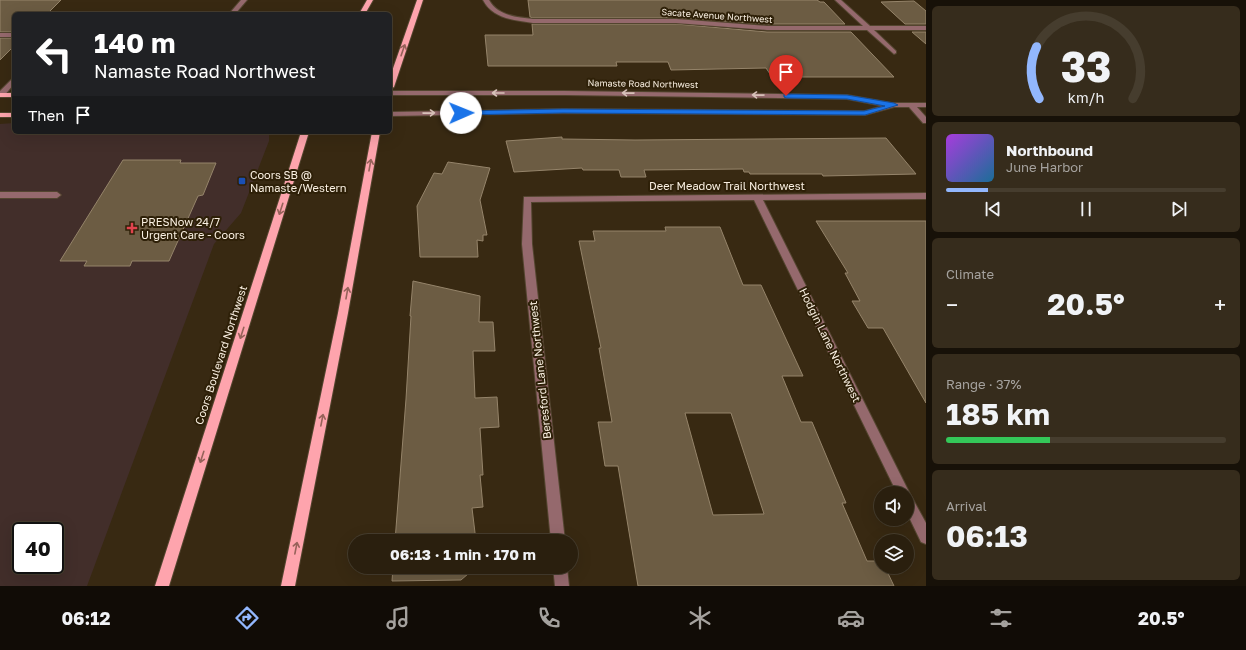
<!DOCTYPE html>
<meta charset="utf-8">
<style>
:root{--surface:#2a1f0e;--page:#362c1c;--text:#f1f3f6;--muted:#a5a29e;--line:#463d2e;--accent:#92b7fd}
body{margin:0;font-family:"Golos Text",sans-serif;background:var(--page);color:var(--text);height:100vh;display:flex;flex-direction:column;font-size:15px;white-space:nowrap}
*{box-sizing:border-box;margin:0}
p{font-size:13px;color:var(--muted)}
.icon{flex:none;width:22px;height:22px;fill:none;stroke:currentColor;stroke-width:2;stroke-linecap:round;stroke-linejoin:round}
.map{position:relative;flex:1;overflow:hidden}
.sheet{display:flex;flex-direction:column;gap:6px;padding:6px;background:#171108;width:320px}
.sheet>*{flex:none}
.hud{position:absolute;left:12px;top:12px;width:380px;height:122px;border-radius:6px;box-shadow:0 4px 16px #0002,0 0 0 1px var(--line);background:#202124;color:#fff;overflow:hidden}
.tools{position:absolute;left:874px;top:486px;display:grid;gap:8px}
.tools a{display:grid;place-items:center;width:40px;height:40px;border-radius:50%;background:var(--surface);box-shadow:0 4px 16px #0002,0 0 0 1px var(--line);font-size:20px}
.speed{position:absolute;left:12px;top:522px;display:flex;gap:8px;font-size:20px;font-weight:700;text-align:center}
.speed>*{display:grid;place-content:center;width:52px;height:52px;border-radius:50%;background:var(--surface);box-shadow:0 4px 16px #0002,0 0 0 1px var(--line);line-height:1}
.speed .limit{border:2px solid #111;border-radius:6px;background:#fff;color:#111}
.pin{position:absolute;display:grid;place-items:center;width:34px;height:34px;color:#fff;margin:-41px -17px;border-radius:50% 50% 50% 0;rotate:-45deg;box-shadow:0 0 4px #0007}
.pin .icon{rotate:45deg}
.me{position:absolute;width:44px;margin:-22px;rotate:89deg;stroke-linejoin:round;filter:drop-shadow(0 0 3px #0008)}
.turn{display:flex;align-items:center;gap:14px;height:84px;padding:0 16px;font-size:18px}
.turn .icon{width:52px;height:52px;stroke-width:2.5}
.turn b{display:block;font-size:28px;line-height:34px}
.then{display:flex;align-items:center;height:38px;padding:0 16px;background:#0003;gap:8px;font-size:15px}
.big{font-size:30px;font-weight:700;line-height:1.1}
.sheet .tile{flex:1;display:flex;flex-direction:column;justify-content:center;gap:6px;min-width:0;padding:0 14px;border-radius:6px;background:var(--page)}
.sheet .dial{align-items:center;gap:0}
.dial svg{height:104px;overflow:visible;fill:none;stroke:var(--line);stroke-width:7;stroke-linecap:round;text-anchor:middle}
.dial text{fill:var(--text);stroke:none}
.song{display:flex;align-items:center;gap:12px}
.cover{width:48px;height:48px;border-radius:6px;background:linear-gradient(135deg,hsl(280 70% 55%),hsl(200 70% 35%))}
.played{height:4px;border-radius:2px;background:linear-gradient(90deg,var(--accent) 15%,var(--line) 15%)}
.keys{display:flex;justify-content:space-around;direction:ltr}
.heat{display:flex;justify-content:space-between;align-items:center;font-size:22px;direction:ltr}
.charge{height:6px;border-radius:3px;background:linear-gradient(90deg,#34c759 37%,var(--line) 0)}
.trip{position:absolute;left:348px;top:534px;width:230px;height:40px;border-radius:20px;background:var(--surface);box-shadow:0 4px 16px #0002,0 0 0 1px var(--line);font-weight:700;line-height:40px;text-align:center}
.dock{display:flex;height:64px;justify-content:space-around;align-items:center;background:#110c06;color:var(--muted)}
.dock .icon{width:28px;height:28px}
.dock .selected{color:var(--accent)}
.dock b{font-size:18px;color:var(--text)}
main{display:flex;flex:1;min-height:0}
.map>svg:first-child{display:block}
</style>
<main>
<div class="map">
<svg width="926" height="586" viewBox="0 0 926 586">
<rect width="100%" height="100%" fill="#382912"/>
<path fill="#422e2a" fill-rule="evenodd" d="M 14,123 L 14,132 L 261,132 L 269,135 L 269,141 L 241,213 L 214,244 L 87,586 L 0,586 L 0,124 ZM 21,531 L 55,531 L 55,565 L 21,565 Z"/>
<path fill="#6c5c43" stroke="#95846a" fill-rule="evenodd" d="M 0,0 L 61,0 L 47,14 L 14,14 L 14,32 L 0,32 Z
M 528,0 L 817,0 L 820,2 L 824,2 L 845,24 L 767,24 L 676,18 L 533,18 L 530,17 Z
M 914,1 L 926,11 L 926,24 L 905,24 L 881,2 Z
M 532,24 L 676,24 L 767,32 L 851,32 L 894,77 L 772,77 L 766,68 L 671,70 L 668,62 L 616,62 L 617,66 L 488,66 L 485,35 L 533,35 Z
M 912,32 L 926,32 L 926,44 Z
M 0,38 L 14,38 L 14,46 L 0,60 Z
M 562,137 L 562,139 L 635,140 L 886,138 L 916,174 L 823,176 L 822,174 L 750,174 L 749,172 L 744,172 L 743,169 L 644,170 L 646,177 L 621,177 L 619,170 L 583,170 L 582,168 L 514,172 L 506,141 Z
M 123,160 L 181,160 L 180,163 L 216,163 L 203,195 L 198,196 L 169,261 L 132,261 L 130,266 L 84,266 L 87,261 L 60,261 Z
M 448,162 L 490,168 L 480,200 L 487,235 L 483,235 L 483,241 L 477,240 L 478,257 L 420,257 L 417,206 L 434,173 L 442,174 Z
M 816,221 L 926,221 L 926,403 L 883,328 L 868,328 L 852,301 L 860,301 L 845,273 L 848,273 Z
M 665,227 L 720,227 L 743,285 L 761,285 L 803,376 L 782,376 L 801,422 L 812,422 L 846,503 L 842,503 L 867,561 L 881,561 L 881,567 L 885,567 L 894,586 L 638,586 L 618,466 L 605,466 L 598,422 L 612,422 L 599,348 L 601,348 L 579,241 L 595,241 L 593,231 L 666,231 ZM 685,413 L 731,413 L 764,514 L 713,515 Z
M 413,281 L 480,296 L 479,322 L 493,322 L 495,351 L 473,351 L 475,398 L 497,397 L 499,427 L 480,428 L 483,475 L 480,475 L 483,507 L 472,508 L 476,541 L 395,541 L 406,399 L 411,316 L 410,316 Z
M 393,567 L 476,567 L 461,580 L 392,581 Z"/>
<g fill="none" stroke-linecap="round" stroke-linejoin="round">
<g stroke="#53452f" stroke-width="2">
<path id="minor" d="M 241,0 L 247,0 L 235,14 L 229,14 Z
M 483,0 L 489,0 C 498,16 517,17 533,19 L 676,19 L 767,26 L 863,26 L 835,0 L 841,0 L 870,26 L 926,26 L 926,30 L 874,30 L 896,51 L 896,53 L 894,54 L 867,30 L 767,30 L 676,23 L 533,23 C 514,20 493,19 483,0 Z
M 0,33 L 14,33 L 14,37 L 0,37 Z
M 14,78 L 14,84 L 3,97 L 0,97 L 0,91 L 12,79 Z
M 390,91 L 565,91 L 847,95 L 892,103 L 926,103 L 926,107 L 917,107 L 926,117 L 926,123 L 923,123 L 909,107 L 894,107 L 865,115 L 563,113 L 390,116 L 390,112 L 563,109 L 865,111 L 883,106 L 847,99 L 565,95 L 390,95 Z
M 0,192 L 57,192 L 61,195 L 57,198 L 0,198 Z
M 926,193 L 926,199 L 763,200 L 910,494 L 926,523 L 926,544 L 921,542 L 907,513 L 907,493 L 897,493 L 754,200 L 531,202 L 532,244 L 565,541 L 551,541 L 522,244 L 524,197 Z
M 553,567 L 567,567 L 569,586 L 555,586 Z"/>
</g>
<g stroke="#53452f" stroke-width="2">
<path id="major" d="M 367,0 L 373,0 L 365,14 L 359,14 Z
M 417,0 L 423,0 L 394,87 L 390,89 L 390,77 Z
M 0,93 L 14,93 L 14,97 L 0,97 Z
M 0,113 L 14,113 L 14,117 L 0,117 Z
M 301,132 L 309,132 L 169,586 L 155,586 Z
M 372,132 L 380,132 L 348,313 L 295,586 L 281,586 L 338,313 Z"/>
</g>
<use href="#minor" fill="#95696d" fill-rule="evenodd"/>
<use href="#major" fill="#fea4ad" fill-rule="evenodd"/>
</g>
<defs><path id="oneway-shaft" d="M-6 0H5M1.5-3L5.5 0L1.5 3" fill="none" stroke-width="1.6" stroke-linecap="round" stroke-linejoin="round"/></defs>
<g stroke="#96625a">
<use href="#oneway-shaft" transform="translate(403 50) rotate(-71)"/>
<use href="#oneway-shaft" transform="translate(370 165) rotate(-80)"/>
<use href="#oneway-shaft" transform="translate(281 209) rotate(108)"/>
<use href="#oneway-shaft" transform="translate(347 293) rotate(-80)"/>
<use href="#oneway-shaft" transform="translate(242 333) rotate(108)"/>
<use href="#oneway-shaft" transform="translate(322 420) rotate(-79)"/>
<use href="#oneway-shaft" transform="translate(202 457) rotate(108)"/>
<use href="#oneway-shaft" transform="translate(296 548) rotate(-79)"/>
</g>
<g stroke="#d7c1b9">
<use href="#oneway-shaft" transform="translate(498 93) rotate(180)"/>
<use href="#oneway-shaft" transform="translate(628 93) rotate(-179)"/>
<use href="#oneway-shaft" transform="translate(758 95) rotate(-179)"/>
<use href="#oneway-shaft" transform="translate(429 113) rotate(-1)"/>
</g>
<path fill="#1a73e8" stroke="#114b97" d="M 784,94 L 847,95 L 894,103 L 898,105 L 865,115 L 563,113 L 461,115 L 457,113 L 461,111 L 563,109 L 864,111 L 885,106 L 847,99 L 786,98 L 784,97 Z"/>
<rect fill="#1a4fb4" stroke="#2e2008" stroke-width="1.5" x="238" y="177" width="8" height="8" rx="2"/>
<path fill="#e0444e" stroke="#2e2008" stroke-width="1.5" d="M130 222h4v4h4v4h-4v4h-4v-4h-4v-4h4z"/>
<g text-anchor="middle" stroke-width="4" stroke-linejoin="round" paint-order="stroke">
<g font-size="9" fill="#faf0e2" stroke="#2e2008">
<text transform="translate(717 16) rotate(4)" y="3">Sacate Avenue Northwest</text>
<text transform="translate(643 84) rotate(1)" y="3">Namaste Road Northwest</text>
</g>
<g font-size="11" fill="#faf0e2" stroke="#2e2008" text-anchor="start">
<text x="250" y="179">Coors SB @<tspan x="250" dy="13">Namaste/Western</tspan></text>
<text x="141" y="226">PRESNow 24/7<tspan x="141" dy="13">Urgent Care - Coors</tspan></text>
</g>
<g font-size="11" fill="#faf0e2" stroke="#2e2008">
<text x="727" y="190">Deer Meadow Trail Northwest</text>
<text transform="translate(830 345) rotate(64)" y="4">Hodgin Lane Northwest</text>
<text transform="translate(221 355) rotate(-72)" y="4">Coors Boulevard Northwest</text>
<text transform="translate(540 370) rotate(-96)" y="4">Beresford Lane Northwest</text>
</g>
</g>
</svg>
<div class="tools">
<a><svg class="icon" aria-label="sound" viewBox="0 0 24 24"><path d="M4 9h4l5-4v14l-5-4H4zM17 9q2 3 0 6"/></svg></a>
<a><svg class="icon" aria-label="layers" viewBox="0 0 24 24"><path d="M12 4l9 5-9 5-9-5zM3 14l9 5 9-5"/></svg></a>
</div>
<div class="speed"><div class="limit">40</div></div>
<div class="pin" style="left:786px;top:96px;background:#d93025"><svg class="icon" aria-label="arrive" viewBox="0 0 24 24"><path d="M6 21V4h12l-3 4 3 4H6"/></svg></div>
<svg class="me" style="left:461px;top:113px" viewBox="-20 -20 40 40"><circle r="19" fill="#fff"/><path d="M0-13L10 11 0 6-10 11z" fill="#1a73e8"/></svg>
<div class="trip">06:13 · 1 min · 170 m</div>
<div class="hud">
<div class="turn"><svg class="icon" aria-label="left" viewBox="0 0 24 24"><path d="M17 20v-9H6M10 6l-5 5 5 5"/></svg><div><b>140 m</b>Namaste Road Northwest</div></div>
<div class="then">Then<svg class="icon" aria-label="arrive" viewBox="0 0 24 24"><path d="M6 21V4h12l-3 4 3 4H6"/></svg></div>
</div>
</div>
<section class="sheet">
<div class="tile dial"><svg viewBox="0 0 100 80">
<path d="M14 69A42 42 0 1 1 86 69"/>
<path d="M14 69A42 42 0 0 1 12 29" stroke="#92b7fd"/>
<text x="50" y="56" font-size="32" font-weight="700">33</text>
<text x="50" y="72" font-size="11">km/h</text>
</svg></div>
<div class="tile">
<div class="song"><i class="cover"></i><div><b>Northbound</b><p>June Harbor</p></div></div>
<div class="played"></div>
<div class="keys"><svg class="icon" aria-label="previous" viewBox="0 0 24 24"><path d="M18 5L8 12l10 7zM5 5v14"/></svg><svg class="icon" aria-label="pause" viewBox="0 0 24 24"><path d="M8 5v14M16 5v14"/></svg><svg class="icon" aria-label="next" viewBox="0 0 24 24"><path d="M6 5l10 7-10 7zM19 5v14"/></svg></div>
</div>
<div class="tile"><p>Climate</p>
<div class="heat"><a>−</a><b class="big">20.5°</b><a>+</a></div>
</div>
<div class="tile"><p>Range · 37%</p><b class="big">185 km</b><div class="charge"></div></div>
<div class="tile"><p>Arrival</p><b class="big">06:13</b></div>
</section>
</main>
<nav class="dock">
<b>06:12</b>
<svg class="icon selected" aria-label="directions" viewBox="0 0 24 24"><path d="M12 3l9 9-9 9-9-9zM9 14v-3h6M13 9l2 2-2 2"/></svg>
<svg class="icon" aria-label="music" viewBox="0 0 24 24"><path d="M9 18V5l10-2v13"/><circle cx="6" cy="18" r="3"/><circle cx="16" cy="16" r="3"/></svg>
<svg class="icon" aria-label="phone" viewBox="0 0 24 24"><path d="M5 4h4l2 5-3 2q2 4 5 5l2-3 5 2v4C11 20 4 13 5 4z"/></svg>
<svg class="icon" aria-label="climate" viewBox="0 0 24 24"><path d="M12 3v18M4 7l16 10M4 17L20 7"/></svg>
<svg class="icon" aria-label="car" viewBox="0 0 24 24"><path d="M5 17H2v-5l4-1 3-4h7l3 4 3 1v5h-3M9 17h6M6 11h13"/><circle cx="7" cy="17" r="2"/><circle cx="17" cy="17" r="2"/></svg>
<svg class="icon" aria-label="filters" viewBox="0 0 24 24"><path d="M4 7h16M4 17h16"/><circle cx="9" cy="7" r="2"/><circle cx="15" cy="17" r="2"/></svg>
<b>20.5°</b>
</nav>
